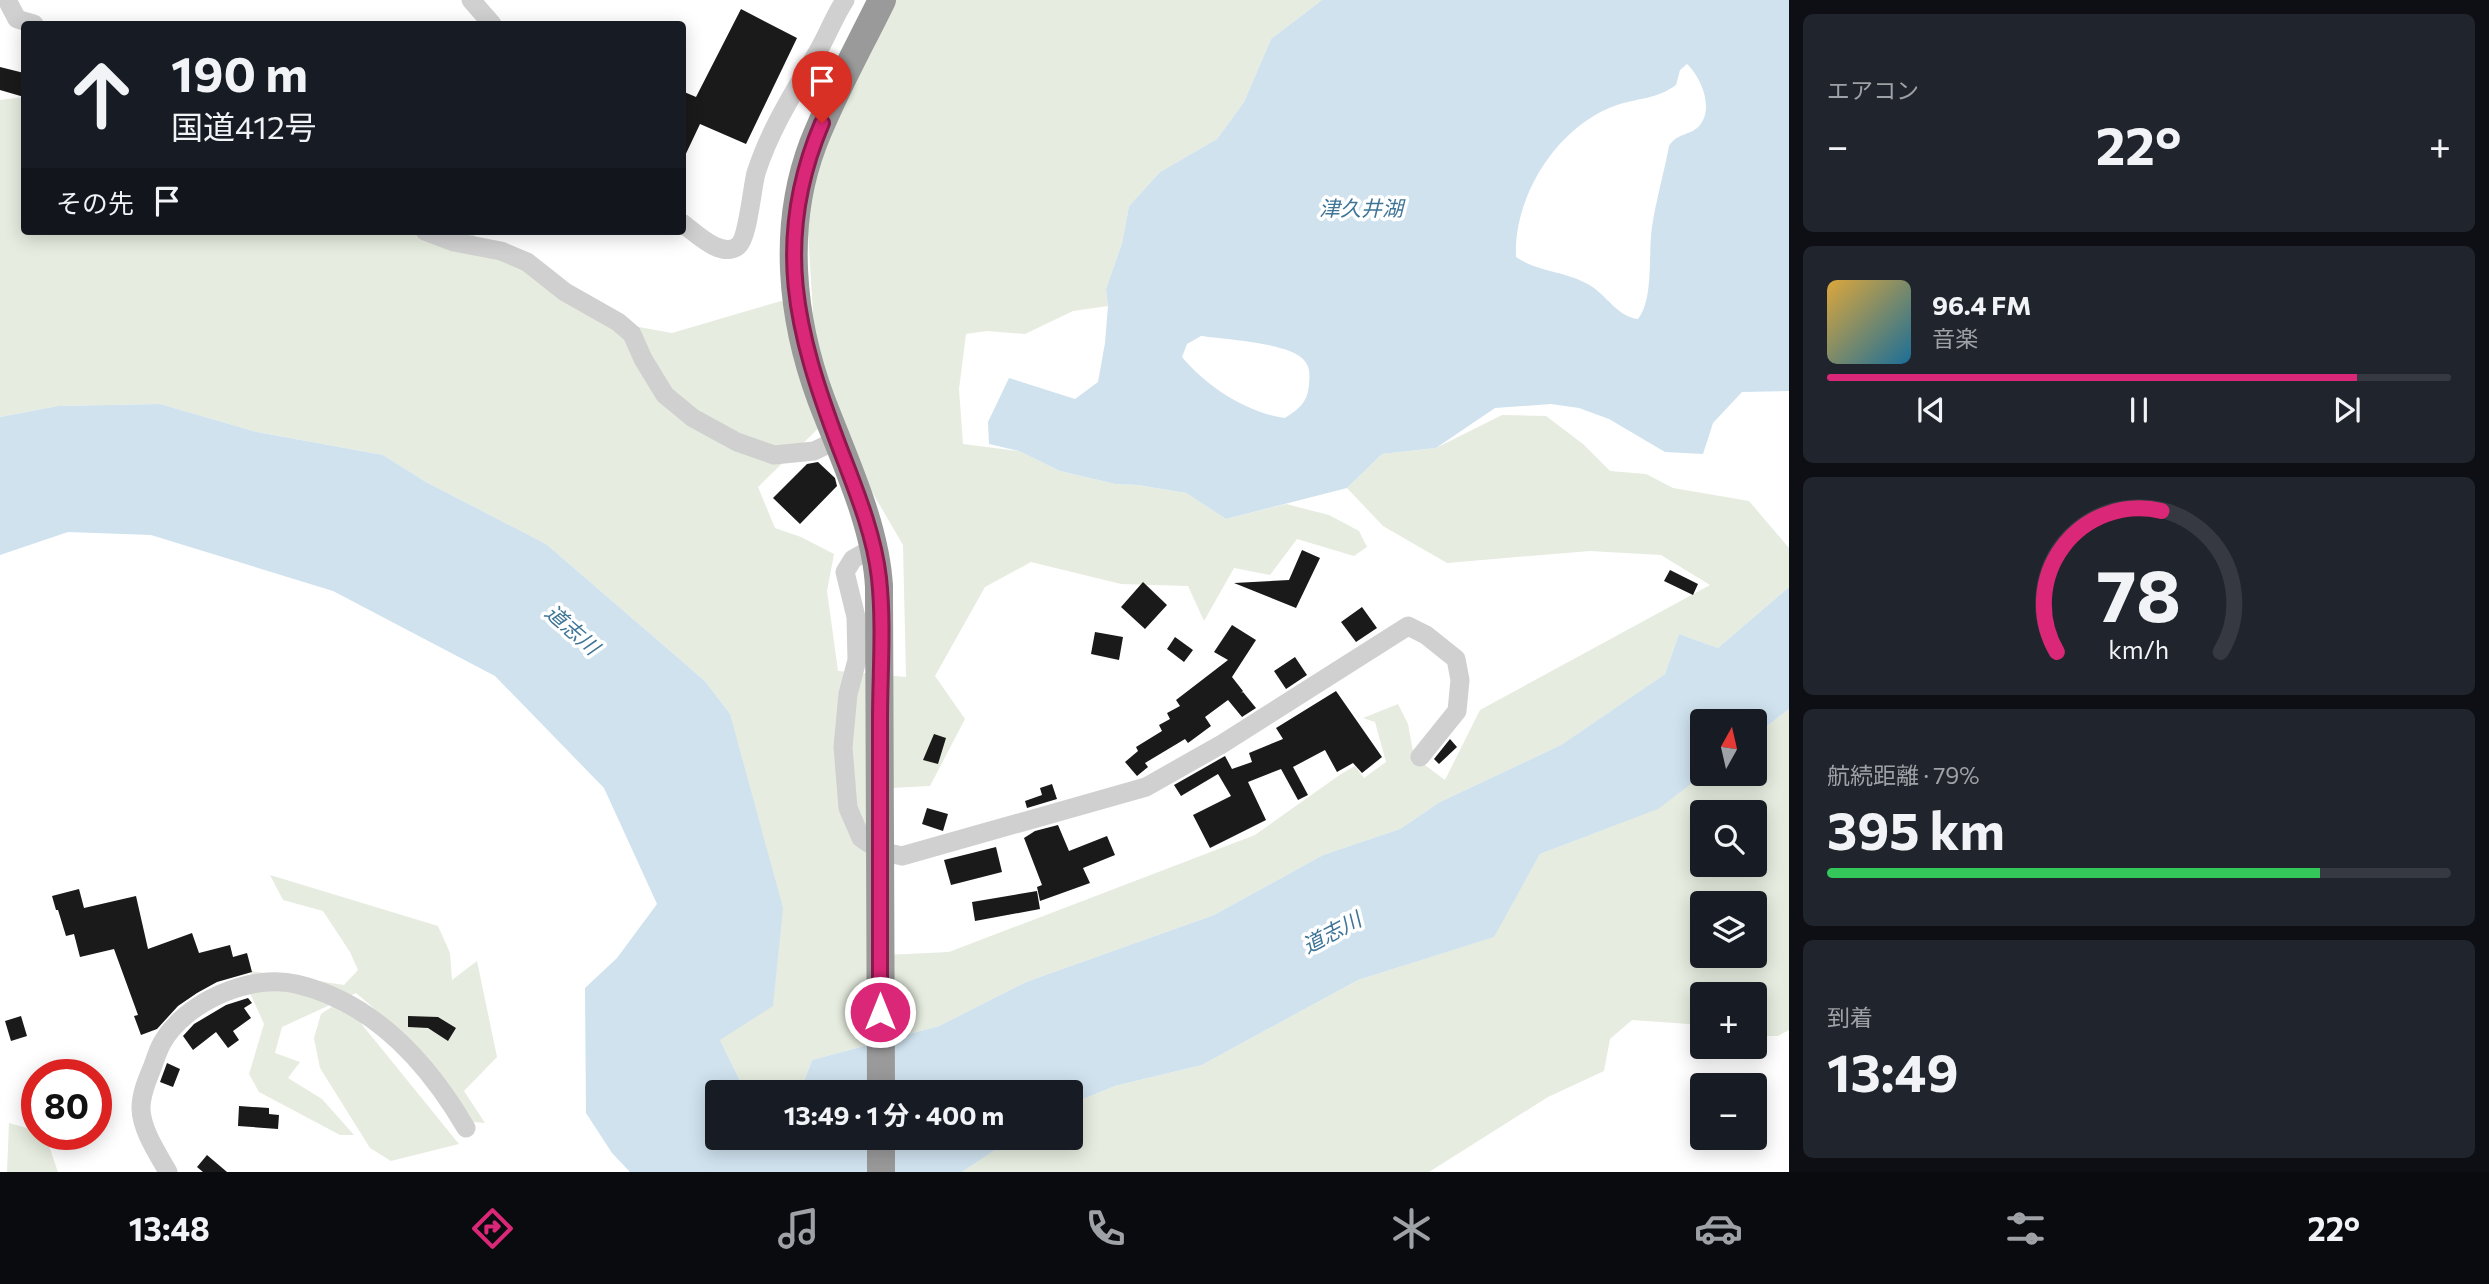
<!DOCTYPE html>
<html lang="ja">
<meta charset="utf-8">
<style>
:root{--surface:#171b24;--page:#20242c;--text:#f1f3f6;--muted:#9ea1a6;--line:#363941;--accent:#db2777}
body{margin:0;font-family:Commissioner,"Noto Sans JP",sans-serif;background:var(--page);color:var(--text);height:100vh;display:flex;flex-direction:column;font-size:26px;white-space:nowrap}
*{box-sizing:border-box;margin:0}
p{font-size:23px;color:var(--muted)}
.icon{flex:none;width:38px;height:38px;fill:none;stroke:currentColor;stroke-width:2;stroke-linecap:round;stroke-linejoin:round}
.map{position:relative;flex:1;overflow:hidden}
.side{display:flex;flex-direction:column;gap:14px;padding:14px;background:#0d0f14;width:700px}
.side>*{flex:none}
.hud{position:absolute;left:21px;top:21px;width:665px;height:214px;border-radius:7px;box-shadow:0 4px 18px #0003;background:#171b24;color:var(--text);overflow:hidden}
.needle{width:46px;rotate:8deg}
.buttons{position:absolute;left:1690px;top:709px;display:grid;gap:14px}
.buttons a{display:grid;place-items:center;width:77px;height:77px;border-radius:7px;background:var(--surface);box-shadow:0 4px 18px #0003;font-size:35px}
.speed{position:absolute;left:21px;top:1059px;display:flex;gap:14px;font-size:35px;font-weight:700;text-align:center}
.speed>*{display:grid;place-content:center;width:91px;height:91px;border-radius:50%;background:var(--surface);box-shadow:0 4px 18px #0003;line-height:1}
.speed .limit{border:10px solid #d22;background:#fff;color:#111}
.pin{position:absolute;display:grid;place-items:center;width:60px;height:60px;color:#fff;margin:-72px -30px;border-radius:50% 50% 50% 0;rotate:-45deg;box-shadow:0 0 7px #0007}
.pin .icon{rotate:45deg}
.me{position:absolute;width:77px;margin:-38px;rotate:0deg;stroke-linejoin:round;filter:drop-shadow(0 0 5px #0008)}
.turn{display:flex;align-items:center;gap:24px;height:147px;padding:0 35px;font-size:32px}
.turn .icon{width:91px;height:91px;stroke-width:2.5}
.turn b{display:block;font-size:49px;line-height:60px}
.then{display:flex;align-items:center;height:66px;padding:0 35px;background:#0003;gap:14px;font-size:26px}
.big{font-size:52px;font-weight:700;line-height:1.1}
.side .tile{flex:1;display:flex;flex-direction:column;justify-content:center;gap:10px;min-width:0;padding:0 24px;border-radius:10px;background:var(--page)}
.side .dial{align-items:center;gap:0}
.dial svg{height:182px;overflow:visible;fill:none;stroke:var(--line);stroke-width:7;stroke-linecap:round;text-anchor:middle}
.dial text{fill:var(--text);stroke:none}
.song{display:flex;align-items:center;gap:21px}
.cover{width:84px;height:84px;border-radius:10px;background:linear-gradient(135deg,hsl(40 70% 55%),hsl(200 70% 35%))}
.played{height:7px;border-radius:4px;background:linear-gradient(90deg,var(--accent) 85%,var(--line) 85%)}
.keys{display:flex;justify-content:space-around;direction:ltr}
.heat{display:flex;justify-content:space-between;align-items:center;font-size:38px;direction:ltr}
.charge{height:10px;border-radius:5px;background:linear-gradient(90deg,#34c759 79%,var(--line) 0)}
.trip{position:absolute;left:705px;top:1080px;width:378px;height:70px;border-radius:7px;background:var(--surface);box-shadow:0 4px 18px #0003;font-weight:700;line-height:70px;text-align:center}
.tab-bar{display:flex;height:112px;justify-content:space-around;align-items:center;background:#090b0e;color:var(--muted)}
.tab-bar .icon{width:49px;height:49px}
.tab-bar .on{color:var(--accent)}
.tab-bar b{font-size:32px;color:var(--text)}
main{display:flex;flex:1;min-height:0}
.map>svg:first-child{display:block}
</style>
<main>
<div class="map">
<svg width="1789" height="1172" viewBox="0 0 1789 1172">
<rect width="100%" height="100%" fill="#fff"/>
<path fill="#e6ecdf" fill-rule="evenodd" d="M 874,0 L 1322,0 L 1271,39 L 1244,102 L 1217,139 L 1160,172 L 1129,206 L 1122,243 L 1106,289 L 1108,306 L 1073,311 L 1025,334 L 987,331 L 966,334 L 959,389 L 963,444 L 1019,451 L 1060,471 L 1115,484 L 1138,485 L 1186,493 L 1226,519 L 1286,504 L 1329,515 L 1359,531 L 1367,547 L 1354,556 L 1297,539 L 1270,575 L 1234,568 L 1204,621 L 1188,586 L 1121,584 L 1031,562 L 985,587 L 935,676 L 965,719 L 930,786 L 872,789 L 886,955 L 949,952 L 1255,835 L 1341,774 L 1355,766 L 1364,778 L 1386,762 L 1375,722 L 1363,718 L 1398,704 L 1408,724 L 1414,757 L 1445,780 L 1480,710 L 1710,585 L 1661,555 L 1590,551 L 1447,563 L 1383,526 L 1347,488 L 1382,454 L 1436,448 L 1502,415 L 1546,416 L 1583,444 L 1610,471 L 1646,474 L 1673,488 L 1749,501 L 1789,548 L 1789,587 L 1718,648 L 1679,634 L 1665,674 L 1561,745 L 1440,802 L 1400,829 L 1323,855 L 1214,915 L 1026,982 L 939,1026 L 812,1060 L 802,1087 L 743,1087 L 720,1040 L 730,714 L 705,681 L 546,544 L 426,482 L 383,455 L 257,432 L 160,404 L 58,406 L 0,417 L 0,100 L 24,97 L 24,231 L 467,231 L 611,322 L 672,333 L 781,301 L 813,313 L 807,214 L 815,159 ZM 829,418 L 903,545 L 906,677 L 838,671 L 827,591 L 834,554 L 801,537 L 775,528 L 758,487 Z
M 1789,709 L 1789,1030 L 1778,1036 L 1755,1036 L 1755,994 L 1703,994 L 1703,1025 L 1632,1020 L 1610,1039 L 1604,1071 L 1548,1097 L 1429,1172 L 962,1172 L 1013,1138 L 1071,1138 L 1071,1104 L 1115,1086 L 1202,1065 L 1358,980 L 1493,937 L 1540,854 L 1657,809 L 1704,774 L 1755,774 L 1755,735 ZM 1703,812 L 1755,812 L 1755,864 L 1703,864 ZM 1703,903 L 1755,903 L 1755,956 L 1703,956 Z
M 270,875 L 438,926 L 450,953 L 452,980 L 477,961 L 497,1057 L 464,1091 L 485,1123 L 473,1122 C 444,1072 400,1030 356,993 L 282,1027 L 275,1053 L 300,1062 L 288,1078 L 322,1099 L 354,1135 L 340,1135 L 259,1092 L 249,1074 L 264,1024 L 250,993 L 251,971 L 344,985 L 358,970 L 350,952 L 323,911 L 283,900 Z
M 342,1000 L 459,1144 L 391,1161 L 370,1148 L 320,1068 L 314,1038 L 321,1014 Z
M 9,1123 L 37,1131 L 37,1134 L 45,1134 L 58,1172 L 7,1172 Z"/>
<path fill="#cfe2ee" fill-rule="evenodd" d="M 1322,0 L 1789,0 L 1789,391 L 1742,392 L 1713,423 L 1703,454 L 1665,452 L 1609,419 L 1579,408 L 1551,404 L 1495,408 L 1436,448 L 1382,454 L 1347,488 L 1226,519 L 1186,493 L 1138,485 L 1115,484 L 1060,471 L 1019,451 L 989,444 L 988,422 L 1009,378 L 1075,399 L 1098,382 L 1105,343 L 1108,306 L 1106,289 L 1122,243 L 1129,206 L 1160,172 L 1217,139 L 1244,102 L 1271,39 ZM 1687,64 C 1701,77 1714,108 1700,125 C 1691,136 1678,132 1669,146 C 1664,173 1656,200 1652,227 C 1648,253 1654,299 1638,319 C 1619,317 1609,299 1594,288 C 1570,271 1539,273 1516,257 C 1513,196 1558,125 1617,105 C 1638,98 1657,99 1676,85 L 1680,70 ZM 1201,336 C 1223,339 1289,343 1303,359 C 1310,366 1310,374 1309,384 C 1308,402 1299,409 1285,418 C 1247,413 1206,386 1182,357 L 1187,344 Z
M 160,404 L 257,432 L 383,455 L 426,482 L 546,544 L 705,681 L 730,714 L 783,908 L 773,1006 L 720,1040 L 743,1087 L 802,1087 L 812,1060 L 939,1026 L 1026,982 L 1214,915 L 1323,855 L 1400,829 L 1440,802 L 1561,745 L 1665,674 L 1679,634 L 1718,648 L 1789,587 L 1789,709 L 1755,735 L 1755,721 L 1703,721 L 1704,774 L 1658,809 L 1540,854 L 1494,937 L 1358,980 L 1202,1065 L 1115,1086 L 1071,1104 L 1071,1092 L 718,1092 L 718,1138 L 1013,1138 L 962,1172 L 630,1172 L 612,1153 L 586,1113 L 585,988 L 617,958 L 657,904 L 604,788 L 495,676 L 333,591 L 151,535 L 68,532 L 0,555 L 0,417 L 58,406 Z"/>
<path fill="#1a1a1a" d="M 741,9 L 797,38 L 746,144 L 700,124 L 682,162 L 682,91 L 696,97 Z
M 0,67 L 24,73 L 24,97 L 0,90 Z
M 818,462 L 835,478 L 837,486 L 800,524 L 773,498 L 807,464 Z
M 1302,550 L 1320,558 L 1296,608 L 1234,583 L 1289,580 Z
M 1670,570 L 1698,584 L 1693,595 L 1664,581 Z
M 1143,582 L 1167,605 L 1145,629 L 1121,607 Z
M 1362,607 L 1377,628 L 1356,642 L 1341,622 Z
M 1232,625 L 1256,640 L 1232,677 L 1243,691 L 1241,693 L 1243,692 L 1256,708 L 1242,717 L 1228,700 L 1205,717 L 1211,726 L 1188,743 L 1185,739 L 1145,763 L 1148,767 L 1137,776 L 1125,762 L 1138,751 L 1136,747 L 1162,731 L 1159,725 L 1170,719 L 1167,713 L 1180,706 L 1176,700 L 1228,660 L 1214,652 Z
M 1095,632 L 1123,637 L 1119,660 L 1091,654 Z
M 1175,637 L 1193,650 L 1184,662 L 1167,649 Z
M 1295,657 L 1307,675 L 1286,689 L 1274,671 Z
M 1336,691 L 1382,757 L 1362,773 L 1353,763 L 1337,772 L 1325,750 L 1293,767 L 1308,795 L 1298,800 L 1281,769 L 1248,782 L 1266,820 L 1210,848 L 1193,815 L 1231,796 L 1218,774 L 1181,796 L 1174,785 L 1225,756 L 1232,769 L 1252,762 L 1249,753 L 1283,739 L 1276,728 Z
M 934,734 L 946,738 L 938,764 L 923,760 Z
M 1450,739 L 1457,747 L 1439,764 L 1434,759 Z
M 1052,784 L 1057,799 L 1027,808 L 1025,801 L 1042,795 L 1040,788 Z
M 927,808 L 948,814 L 943,831 L 922,824 Z
M 1058,825 L 1069,851 L 1107,836 L 1115,855 L 1083,868 L 1090,883 L 1040,901 L 1037,887 L 1042,885 L 1024,838 L 1035,831 Z
M 996,847 L 1002,872 L 951,885 L 944,860 Z
M 79,889 L 84,908 L 136,896 L 148,949 L 192,933 L 199,953 L 230,945 L 233,957 L 247,953 L 252,972 L 217,982 L 197,993 L 178,1006 L 157,1029 L 141,1035 L 134,1016 L 138,1015 L 114,949 L 80,957 L 74,934 L 66,936 L 58,910 L 56,910 L 52,896 Z
M 1037,891 L 1040,909 L 975,921 L 972,902 Z
M 248,998 L 252,1003 L 244,1008 L 251,1018 L 233,1031 L 239,1040 L 228,1048 L 216,1032 L 193,1050 L 183,1036 L 194,1024 L 226,1005 Z
M 21,1016 L 27,1036 L 11,1041 L 5,1021 Z
M 408,1016 L 438,1017 L 456,1028 L 448,1041 L 428,1028 L 408,1027 Z
M 167,1063 L 180,1069 L 173,1087 L 160,1082 Z
M 239,1106 L 269,1108 L 269,1114 L 279,1115 L 278,1129 L 238,1126 Z
M 207,1155 L 227,1172 L 203,1172 L 197,1167 Z"/>
<g fill="none" stroke-linecap="round" stroke-linejoin="round">
<path stroke="#d0d0d0" stroke-width="19" d="M 7,0 L 17,19 L 34,24
M 471,0 L 492,24
M 682,223 C 696,233 721,259 738,246 C 748,238 752,188 756,173 C 770,129 794,92 817,53 C 827,36 834,17 845,0
M 425,231 L 454,242 L 501,251 L 527,262 L 565,292 L 618,322 L 632,334 L 643,359 L 665,395 L 693,418 L 737,442 L 774,455 L 814,451 L 837,440
M 873,548 L 853,559 L 845,572 L 856,617 L 857,660 L 848,694 L 843,747 L 848,808 L 861,838 L 880,851 L 902,856 L 1146,787 L 1222,744 L 1408,626 L 1426,635 L 1456,659 L 1460,680 L 1457,711 L 1420,757
M 168,1172 C 158,1154 141,1129 141,1108 C 141,1094 147,1080 152,1068 C 155,1060 158,1050 162,1043 C 185,1002 251,973 296,984 C 373,1002 428,1063 466,1128"/>
<path stroke="#9a9a9a" stroke-width="28" d="M 879,587 C 876,525 843,457 821,399 C 791,318 782,226 813,144 C 832,95 859,47 882,0
M 881,1138 L 881,1172"/>
<path stroke="#9a9a9a" stroke-width="28" d="M 879,587 L 881,1092"/>
</g>
<g fill="none" stroke-linecap="round" stroke-linejoin="round">
<g stroke="#8e194d" stroke-width="18">
<path id="route" d="M 822,123 C 772,241 796,332 839,446 C 855,488 874,533 879,578 C 884,625 880,674 880,721 C 880,818 880,915 880,1012"/>
</g>
<use href="#route" stroke="#db2777" stroke-width="12"/>
</g>
<g text-anchor="middle" stroke-width="7" stroke-linejoin="round" paint-order="stroke">
<g font-size="21" font-style="italic" fill="#3f7597" stroke="#fff">
<text x="1361" y="216">津久井湖</text>
<text transform="translate(572 630) rotate(41)" y="7">道志川</text>
<text transform="translate(1332 933) rotate(-28)" y="7">道志川</text>
</g>
</g>
</svg>
<div class="buttons">
<a><svg class="needle" viewBox="-14 -14 28 28"><path d="M0-13l5 13h-10z" fill="#e53935"/><path d="M0 13l5-13h-10z" fill="#9ea1a6"/></svg></a>
<a><svg class="icon" aria-label="search" viewBox="0 0 24 24"><circle cx="10" cy="10" r="6"/><path d="M15 15l6 6"/></svg></a>
<a><svg class="icon" aria-label="layers" viewBox="0 0 24 24"><path d="M12 4l9 5-9 5-9-5zM3 14l9 5 9-5"/></svg></a>
<a>+</a>
<a>−</a>
</div>
<div class="speed"><div class="limit">80</div></div>
<div class="pin" style="left:822px;top:123px;background:#d93025"><svg class="icon" aria-label="arrive" viewBox="0 0 24 24"><path d="M6 21V4h12l-3 4 3 4H6"/></svg></div>
<svg class="me" style="left:880px;top:1012px" viewBox="-20 -20 40 40"><circle r="17" fill="#db2777" stroke="#fff" stroke-width="3"/><path d="M0-11L8 9 0 5-8 9z" fill="#fff"/></svg>
<div class="trip">13:49 · 1 分 · 400 m</div>
<div class="hud">
<div class="turn"><svg class="icon" aria-label="ahead" viewBox="0 0 24 24"><path d="M12 20V5M6 11l6-6 6 6"/></svg><div><b>190 m</b>国道412号</div></div>
<div class="then">その先<svg class="icon" aria-label="arrive" viewBox="0 0 24 24"><path d="M6 21V4h12l-3 4 3 4H6"/></svg></div>
</div>
</div>
<section class="side">
<div class="tile"><p>エアコン</p>
<div class="heat"><a>−</a><b class="big">22°</b><a>+</a></div>
</div>
<div class="tile">
<div class="song"><i class="cover"></i><div><b>96.4 FM</b><p>音楽</p></div></div>
<div class="played"></div>
<div class="keys"><svg class="icon" aria-label="previous" viewBox="0 0 24 24"><path d="M18 5L8 12l10 7zM5 5v14"/></svg><svg class="icon" aria-label="pause" viewBox="0 0 24 24"><path d="M8 5v14M16 5v14"/></svg><svg class="icon" aria-label="next" viewBox="0 0 24 24"><path d="M6 5l10 7-10 7zM19 5v14"/></svg></div>
</div>
<div class="tile dial"><svg viewBox="0 0 100 80">
<path d="M14 69A42 42 0 1 1 86 69"/>
<path d="M14 69A42 42 0 0 1 60 7" stroke="#db2777"/>
<text x="50" y="56" font-size="32" font-weight="700">78</text>
<text x="50" y="72" font-size="11">km/h</text>
</svg></div>
<div class="tile"><p>航続距離 · 79%</p><b class="big">395 km</b><div class="charge"></div></div>
<div class="tile"><p>到着</p><b class="big">13:49</b></div>
</section>
</main>
<nav class="tab-bar">
<b>13:48</b>
<svg class="icon on" aria-label="directions" viewBox="0 0 24 24"><path d="M12 3l9 9-9 9-9-9zM9 14v-3h6M13 9l2 2-2 2"/></svg>
<svg class="icon" aria-label="music" viewBox="0 0 24 24"><path d="M9 18V5l10-2v13"/><circle cx="6" cy="18" r="3"/><circle cx="16" cy="16" r="3"/></svg>
<svg class="icon" aria-label="phone" viewBox="0 0 24 24"><path d="M5 4h4l2 5-3 2q2 4 5 5l2-3 5 2v4C11 20 4 13 5 4z"/></svg>
<svg class="icon" aria-label="climate" viewBox="0 0 24 24"><path d="M12 3v18M4 7l16 10M4 17L20 7"/></svg>
<svg class="icon" aria-label="car" viewBox="0 0 24 24"><path d="M5 17H2v-5l4-1 3-4h7l3 4 3 1v5h-3M9 17h6M6 11h13"/><circle cx="7" cy="17" r="2"/><circle cx="17" cy="17" r="2"/></svg>
<svg class="icon" aria-label="filters" viewBox="0 0 24 24"><path d="M4 7h16M4 17h16"/><circle cx="9" cy="7" r="2"/><circle cx="15" cy="17" r="2"/></svg>
<b>22°</b>
</nav>
